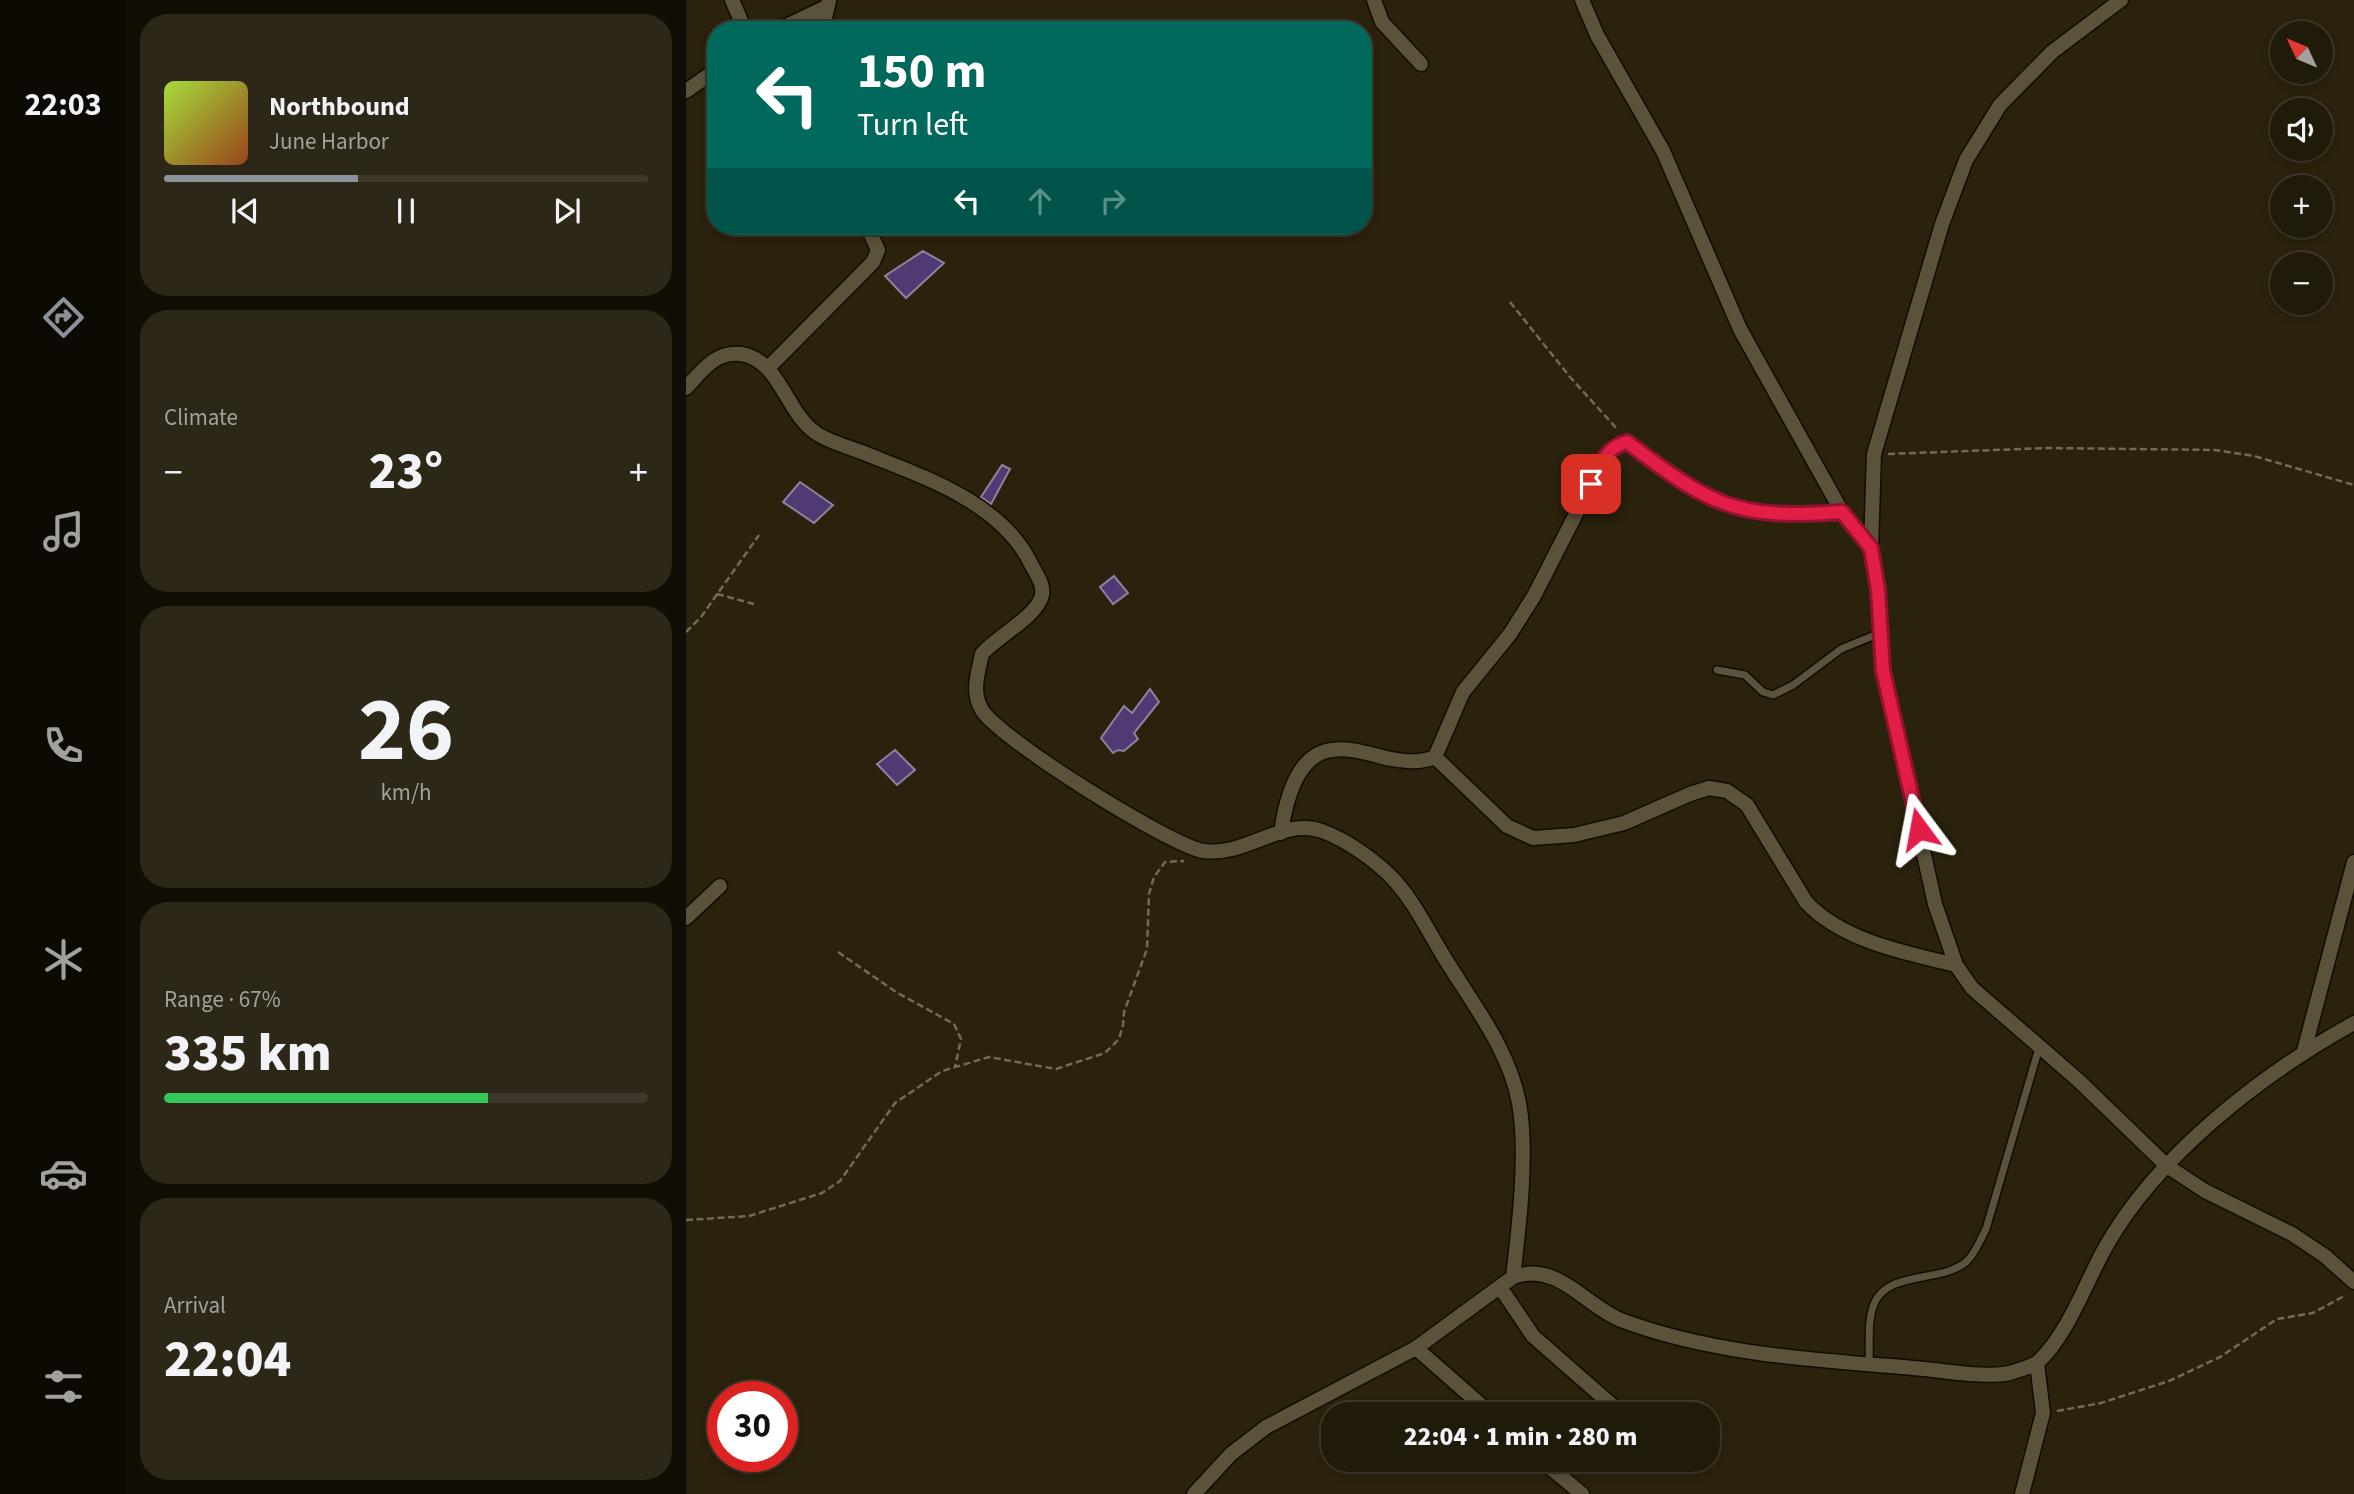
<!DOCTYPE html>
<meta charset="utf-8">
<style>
:root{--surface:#201a09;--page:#2d2717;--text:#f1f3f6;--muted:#a2a19c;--line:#3d382a;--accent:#8c9099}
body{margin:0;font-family:"Source Sans 3",sans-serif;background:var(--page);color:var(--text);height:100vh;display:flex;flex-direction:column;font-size:26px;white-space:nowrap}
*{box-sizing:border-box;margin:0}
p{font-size:23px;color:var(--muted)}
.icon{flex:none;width:38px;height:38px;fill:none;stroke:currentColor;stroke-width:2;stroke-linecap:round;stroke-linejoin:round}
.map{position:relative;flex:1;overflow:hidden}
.details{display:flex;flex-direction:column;gap:14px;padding:14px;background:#120e05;width:560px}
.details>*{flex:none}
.guide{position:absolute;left:21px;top:21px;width:665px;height:214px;border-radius:28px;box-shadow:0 4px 10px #0003,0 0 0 2px var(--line);background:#00695c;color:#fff;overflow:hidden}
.needle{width:46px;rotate:314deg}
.tools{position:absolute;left:1584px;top:21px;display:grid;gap:14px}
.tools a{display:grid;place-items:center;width:63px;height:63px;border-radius:50%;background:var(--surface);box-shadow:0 4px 10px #0003,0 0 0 2px var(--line);font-size:35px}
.speed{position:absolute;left:21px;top:1381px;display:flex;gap:14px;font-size:35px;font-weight:700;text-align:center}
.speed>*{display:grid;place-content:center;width:91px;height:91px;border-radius:50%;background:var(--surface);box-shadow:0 4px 10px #0003,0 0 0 2px var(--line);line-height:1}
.speed .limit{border:10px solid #d22;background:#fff;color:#111}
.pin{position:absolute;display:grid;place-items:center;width:60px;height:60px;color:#fff;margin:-30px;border-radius:14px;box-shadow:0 4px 10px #0006}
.me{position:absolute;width:77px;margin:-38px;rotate:347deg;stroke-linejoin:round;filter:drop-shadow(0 0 5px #0008)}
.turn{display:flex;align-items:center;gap:24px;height:147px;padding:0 35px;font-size:32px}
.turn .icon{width:91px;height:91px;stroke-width:2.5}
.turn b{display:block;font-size:49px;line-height:60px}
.lanes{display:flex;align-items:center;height:66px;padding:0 35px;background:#0003;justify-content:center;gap:35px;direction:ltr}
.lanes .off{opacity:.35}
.big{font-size:52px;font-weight:800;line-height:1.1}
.details .tile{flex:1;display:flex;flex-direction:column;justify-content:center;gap:10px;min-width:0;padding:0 24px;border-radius:28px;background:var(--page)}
.details .dial{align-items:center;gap:0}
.dial b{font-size:91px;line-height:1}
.song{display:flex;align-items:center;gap:21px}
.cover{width:84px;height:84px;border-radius:10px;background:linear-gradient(135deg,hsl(80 70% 55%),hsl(20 70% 35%))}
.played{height:7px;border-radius:4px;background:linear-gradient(90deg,var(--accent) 40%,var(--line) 40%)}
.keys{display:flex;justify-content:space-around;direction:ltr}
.heat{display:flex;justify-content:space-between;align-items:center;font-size:38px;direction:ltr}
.charge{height:10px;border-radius:5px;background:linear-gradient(90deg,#34c759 67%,var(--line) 0)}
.trip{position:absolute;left:635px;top:1402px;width:399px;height:70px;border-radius:28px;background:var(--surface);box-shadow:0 4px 10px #0003,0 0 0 2px var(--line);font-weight:800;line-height:70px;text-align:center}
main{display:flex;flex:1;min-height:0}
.dock{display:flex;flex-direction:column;width:126px;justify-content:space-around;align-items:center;background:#0d0a04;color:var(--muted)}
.dock .icon{width:49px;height:49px}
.dock .current{color:var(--accent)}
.dock b{font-size:32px;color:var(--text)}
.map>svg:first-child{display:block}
</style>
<main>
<nav class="dock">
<b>22:03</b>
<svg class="icon current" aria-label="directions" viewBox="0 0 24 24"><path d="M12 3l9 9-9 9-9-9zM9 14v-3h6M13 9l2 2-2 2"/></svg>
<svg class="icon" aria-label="music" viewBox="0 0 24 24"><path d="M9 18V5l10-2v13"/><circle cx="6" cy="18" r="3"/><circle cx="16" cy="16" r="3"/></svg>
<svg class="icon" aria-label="phone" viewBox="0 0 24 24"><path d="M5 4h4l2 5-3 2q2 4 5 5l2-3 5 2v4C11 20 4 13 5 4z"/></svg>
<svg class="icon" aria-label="climate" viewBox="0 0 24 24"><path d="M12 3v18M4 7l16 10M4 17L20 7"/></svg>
<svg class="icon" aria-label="car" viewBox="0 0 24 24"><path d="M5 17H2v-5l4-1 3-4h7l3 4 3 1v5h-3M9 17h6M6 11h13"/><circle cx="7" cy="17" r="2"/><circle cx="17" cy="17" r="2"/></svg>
<svg class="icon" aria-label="filters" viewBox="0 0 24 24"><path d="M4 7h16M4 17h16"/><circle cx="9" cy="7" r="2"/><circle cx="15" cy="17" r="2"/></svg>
</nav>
<section class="details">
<div class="tile">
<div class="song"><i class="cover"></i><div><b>Northbound</b><p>June Harbor</p></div></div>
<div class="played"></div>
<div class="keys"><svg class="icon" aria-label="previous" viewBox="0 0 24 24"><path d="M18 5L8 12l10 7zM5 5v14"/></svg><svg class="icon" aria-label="pause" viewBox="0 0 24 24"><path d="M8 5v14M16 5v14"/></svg><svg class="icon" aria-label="next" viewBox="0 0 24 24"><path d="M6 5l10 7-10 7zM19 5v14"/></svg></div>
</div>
<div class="tile"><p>Climate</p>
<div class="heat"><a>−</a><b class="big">23°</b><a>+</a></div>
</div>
<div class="tile dial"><b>26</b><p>km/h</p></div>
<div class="tile"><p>Range · 67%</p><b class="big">335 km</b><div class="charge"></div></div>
<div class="tile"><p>Arrival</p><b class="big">22:04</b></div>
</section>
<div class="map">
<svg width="1668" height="1494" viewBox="0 0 1668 1494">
<rect width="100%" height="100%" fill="#2a220c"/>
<path fill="#513a74" stroke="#8c839c" stroke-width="2" d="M 237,251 L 258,263 L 220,298 L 199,276 Z
M 316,465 L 324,469 L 305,504 L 295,497 Z
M 114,482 L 147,505 L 128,523 L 97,502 Z
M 428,576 L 442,593 L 427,604 L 414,587 Z
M 464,689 L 473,702 L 448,733 L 452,739 L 438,751 L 432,750 L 427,753 L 415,738 L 438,706 L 446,713 Z
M 209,750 L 229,770 L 211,785 L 191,764 Z"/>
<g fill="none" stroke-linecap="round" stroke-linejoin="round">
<g stroke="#120b00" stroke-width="10">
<path id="service" d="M 1031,670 L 1059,675 L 1077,692 L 1087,695 L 1107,685 L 1155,649 L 1194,633
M 1183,1364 C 1184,1344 1181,1322 1188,1304 C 1202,1270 1255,1283 1280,1262 C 1290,1253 1294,1240 1300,1229 L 1353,1048"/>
</g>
<g stroke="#120b00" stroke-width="17">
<path id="minor" d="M 46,0 L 59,30
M 688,0 L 696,22 L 735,64
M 896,0 L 911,35 L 977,151 L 1054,329 L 1156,512 L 1185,548
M 1435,0 L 1366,52 L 1314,105 L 1280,160 L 1256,224 L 1188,454 L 1185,548 L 1192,590 L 1197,671 L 1249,904 L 1270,965 L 1286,988 L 1392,1080 L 1481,1166 L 1519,1191 L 1606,1234 L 1639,1256 L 1668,1282
M 92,30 L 140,7
M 136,30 L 143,1
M 0,91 L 30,70
M 82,368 L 187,262 L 192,250 L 181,226
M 0,388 C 16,371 29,351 55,354 C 94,360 100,413 130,433 C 143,442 163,447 178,453 C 238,477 317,503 346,566 C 351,575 358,585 356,595 C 352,616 310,637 296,654 C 292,673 285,692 296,710 C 312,738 486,847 518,851 C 559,857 597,817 636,831 C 661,840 692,862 710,882 C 730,905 742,931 758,957 C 786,1003 823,1049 833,1103 C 842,1152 833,1227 827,1277
M 749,757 L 821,826 L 847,838 L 888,835 L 938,823 L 1004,794 L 1023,788 L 1041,791 L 1061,805 L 1120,902 C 1156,941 1220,953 1270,965
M 595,833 C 599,804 610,754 646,750 C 664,747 683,754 700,758 C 718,761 732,764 749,757 L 777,692 L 824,634 L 848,596 L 918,459 L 930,445 L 941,442 C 1023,505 1050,520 1156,512
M 0,918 L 34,886
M 1618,1051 L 1668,862
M 814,1287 L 847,1336 L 936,1414
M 730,1348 L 805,1414
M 855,1460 L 896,1494
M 508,1494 L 545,1454 L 580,1427 L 730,1348 L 827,1277 C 872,1261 898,1305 935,1320 C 1030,1356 1137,1360 1238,1369 C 1261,1371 1306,1379 1327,1372 C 1335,1369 1346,1367 1352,1362 C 1381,1336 1400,1282 1419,1248 C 1471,1155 1576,1074 1668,1023
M 1336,1494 L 1357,1413 L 1351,1363"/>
</g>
<path stroke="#716a58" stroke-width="2.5" stroke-dasharray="7 3.5" stroke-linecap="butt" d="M 824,302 L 884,377 L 932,430
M 1202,454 L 1361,448 L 1529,450 L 1568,456 L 1668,485
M 31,594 L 68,604
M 0,632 L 15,617 L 73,535
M 152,952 L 210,992 L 268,1024 L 275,1039 L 269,1067
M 0,1220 L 63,1216 L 136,1193 L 154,1181 L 209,1103 L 256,1071 L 303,1057 L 370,1069 L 419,1053 L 433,1039 L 437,1025 L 438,1012 L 461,949 L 463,894 L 468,877 L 479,862 L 498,861
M 1371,1411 L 1415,1403 L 1483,1381 L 1534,1357 L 1591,1319 L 1627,1313 L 1660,1295"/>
<use href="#service" stroke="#5a523b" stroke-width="7"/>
<use href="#minor" stroke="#5a523b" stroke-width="14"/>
</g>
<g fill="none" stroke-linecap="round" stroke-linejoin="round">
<g stroke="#92132f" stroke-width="18">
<path id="route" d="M 905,484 C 914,466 920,447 941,442 C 1024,505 1049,520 1156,512 L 1185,548 L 1192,590 L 1197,671 L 1233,829"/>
</g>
<use href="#route" stroke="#e11d48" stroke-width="12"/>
</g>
</svg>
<div class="tools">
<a><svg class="needle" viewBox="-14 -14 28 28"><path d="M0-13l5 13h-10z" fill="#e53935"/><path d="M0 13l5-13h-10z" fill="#a2a19c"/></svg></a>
<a><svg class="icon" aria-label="sound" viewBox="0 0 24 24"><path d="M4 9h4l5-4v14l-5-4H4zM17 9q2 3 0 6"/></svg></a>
<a>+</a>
<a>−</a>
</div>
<div class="speed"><div class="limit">30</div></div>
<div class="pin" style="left:905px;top:484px;background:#d93025"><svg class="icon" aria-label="arrive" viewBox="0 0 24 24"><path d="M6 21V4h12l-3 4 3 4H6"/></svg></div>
<svg class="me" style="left:1233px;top:829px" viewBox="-20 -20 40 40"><path d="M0-17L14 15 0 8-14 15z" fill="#e11d48" stroke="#fff" stroke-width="4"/></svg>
<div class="trip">22:04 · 1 min · 280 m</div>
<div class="guide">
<div class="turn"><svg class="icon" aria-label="left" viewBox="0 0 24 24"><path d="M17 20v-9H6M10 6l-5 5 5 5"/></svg><div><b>150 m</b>Turn left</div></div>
<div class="lanes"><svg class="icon" aria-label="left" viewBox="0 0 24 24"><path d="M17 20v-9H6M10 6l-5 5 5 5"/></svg><svg class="icon off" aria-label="ahead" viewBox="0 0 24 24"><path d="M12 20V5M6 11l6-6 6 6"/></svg><svg class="icon off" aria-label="right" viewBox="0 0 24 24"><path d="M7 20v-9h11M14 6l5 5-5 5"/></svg></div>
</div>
</div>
</main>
